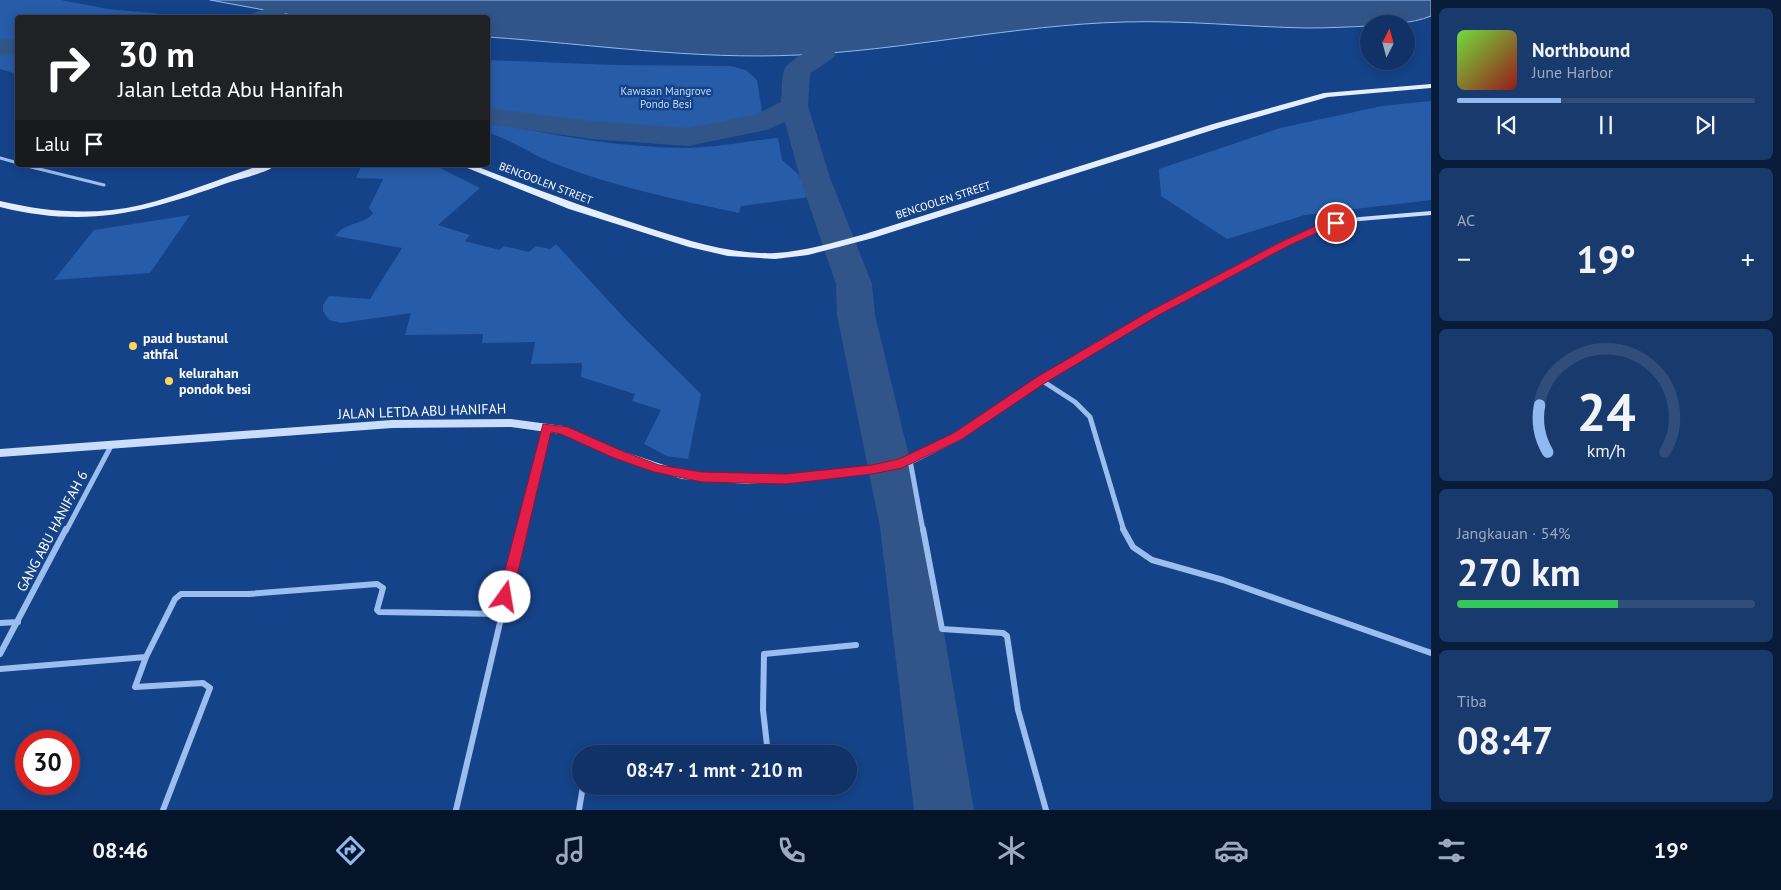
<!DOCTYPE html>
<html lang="id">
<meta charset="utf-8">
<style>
:root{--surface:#103267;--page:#193a6d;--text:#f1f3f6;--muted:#9caac0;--line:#304d7b;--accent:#90b9f0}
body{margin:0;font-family:"PT Sans",sans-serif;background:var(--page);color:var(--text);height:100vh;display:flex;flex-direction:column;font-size:19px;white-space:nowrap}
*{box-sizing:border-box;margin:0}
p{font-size:16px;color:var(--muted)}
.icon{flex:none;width:28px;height:28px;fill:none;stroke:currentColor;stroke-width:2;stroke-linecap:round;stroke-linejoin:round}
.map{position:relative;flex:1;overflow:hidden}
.side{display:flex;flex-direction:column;gap:8px;padding:8px;background:#091c39;width:350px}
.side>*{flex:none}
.banner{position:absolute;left:15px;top:15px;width:475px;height:152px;border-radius:5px;box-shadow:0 2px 12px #0003,0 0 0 1px var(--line);background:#202124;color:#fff;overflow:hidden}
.needle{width:32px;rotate:6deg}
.controls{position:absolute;left:1360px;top:15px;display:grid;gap:10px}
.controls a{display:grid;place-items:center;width:55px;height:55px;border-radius:50%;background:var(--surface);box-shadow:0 2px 12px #0003,0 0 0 1px var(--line);font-size:25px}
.speed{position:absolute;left:15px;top:730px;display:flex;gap:10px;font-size:25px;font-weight:700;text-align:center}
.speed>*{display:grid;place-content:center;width:65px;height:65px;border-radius:50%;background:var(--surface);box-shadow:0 2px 12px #0003,0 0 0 1px var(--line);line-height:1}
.speed .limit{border:8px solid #d22;background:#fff;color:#111}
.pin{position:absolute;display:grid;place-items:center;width:42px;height:42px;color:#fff;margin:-21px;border:2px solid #fff;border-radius:50%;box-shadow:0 1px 5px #0007}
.me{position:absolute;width:55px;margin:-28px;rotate:13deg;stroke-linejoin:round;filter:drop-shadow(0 0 4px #0008)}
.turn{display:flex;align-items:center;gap:18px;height:105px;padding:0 20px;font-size:22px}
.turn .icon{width:65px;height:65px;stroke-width:2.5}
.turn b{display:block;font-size:35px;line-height:42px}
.then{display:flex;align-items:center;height:48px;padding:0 20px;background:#0003;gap:10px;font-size:19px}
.big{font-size:38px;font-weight:600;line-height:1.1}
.side .tile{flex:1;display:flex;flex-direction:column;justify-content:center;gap:8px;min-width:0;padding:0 18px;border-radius:8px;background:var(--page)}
.side .dial{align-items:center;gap:0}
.dial svg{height:130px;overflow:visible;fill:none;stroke:var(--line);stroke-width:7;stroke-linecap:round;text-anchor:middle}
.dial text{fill:var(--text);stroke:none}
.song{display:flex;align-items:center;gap:15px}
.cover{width:60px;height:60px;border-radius:8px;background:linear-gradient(135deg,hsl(100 70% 55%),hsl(0 70% 35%))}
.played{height:5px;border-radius:2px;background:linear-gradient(90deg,var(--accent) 35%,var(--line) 35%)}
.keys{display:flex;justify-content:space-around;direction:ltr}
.heat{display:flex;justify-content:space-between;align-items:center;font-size:28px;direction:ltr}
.charge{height:8px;border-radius:4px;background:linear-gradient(90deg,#34c759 54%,var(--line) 0)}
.trip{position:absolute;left:572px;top:745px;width:285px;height:50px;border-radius:25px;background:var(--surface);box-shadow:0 2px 12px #0003,0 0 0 1px var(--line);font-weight:600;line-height:50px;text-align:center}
.tabs{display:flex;height:80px;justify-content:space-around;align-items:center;background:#061429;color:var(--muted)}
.tabs .icon{width:35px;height:35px}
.tabs .selected{color:var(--accent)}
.tabs b{font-size:22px;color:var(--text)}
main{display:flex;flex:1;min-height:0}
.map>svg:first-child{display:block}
</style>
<main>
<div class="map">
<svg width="1431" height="810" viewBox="0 0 1431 810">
<rect width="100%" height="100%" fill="#154389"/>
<path fill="#275ca8" d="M 0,0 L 61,0 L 108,9 L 194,17 L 18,18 L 17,41 L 0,45 Z
M 17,48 L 17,74 L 0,69 L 0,51 Z
M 488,60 L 613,65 L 730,66 L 746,70 L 757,80 L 762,112 C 716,150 546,119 488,110 Z
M 1431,101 L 1431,200 L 1305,215 L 1227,239 L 1161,196 L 1159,169 L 1280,128 L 1382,106 Z
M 488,122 C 552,135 617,147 683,148 C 714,148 747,141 778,138 L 782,160 L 798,174 L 810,197 L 741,206 L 739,213 C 677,200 612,186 553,163 C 530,154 511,139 488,133 Z
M 362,165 L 434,165 L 480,188 L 438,225 L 470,235 L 465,241 L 499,250 L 504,246 L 529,252 L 536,246 L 550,249 L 556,244 L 628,322 L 701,394 L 688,459 L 667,456 L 644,444 L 661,410 L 632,401 L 635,394 L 581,377 L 582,363 L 531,364 L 535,342 L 482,343 L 483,334 L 405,335 L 411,313 L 341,323 L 329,320 L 323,311 L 323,305 L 329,296 L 370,299 L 402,248 L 335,236 C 346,221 365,225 373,213 L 369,208 L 383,179 L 356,178 Z
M 190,215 L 150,273 L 54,280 L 94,230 Z"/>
<path fill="#325589" stroke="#8eb9f2" d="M 210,0 L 1431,0 L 1431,16 C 1411,24 1390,24 1369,24 L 1369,26 C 1348,27 1327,28 1307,28 C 1246,27 1185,20 1124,22 C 1015,25 907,50 798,55 C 694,60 591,44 488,37 L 488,18 L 308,18 Z"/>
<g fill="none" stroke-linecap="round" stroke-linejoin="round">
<path fill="#325589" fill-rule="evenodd" d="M 273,6 L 281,8 L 285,13 L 282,18 L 251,18 L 254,13 Z
M 18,38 L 18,53 L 0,56 L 0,40 Z
M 823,46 L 832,49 L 836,54 L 832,59 L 810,73 L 808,106 L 830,178 L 872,284 L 875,315 L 926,527 L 974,810 L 914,810 L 880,527 L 837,315 L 836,284 L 800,178 L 785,122 L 766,130 L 688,146 L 592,139 L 488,124 L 488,108 L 592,121 L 688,128 L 757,114 L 781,102 C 782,92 781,80 784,71 C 788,59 812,49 823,46 Z"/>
<path stroke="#9cbeef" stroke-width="3" d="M 0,158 L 18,163
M 23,165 L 104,185"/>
<path stroke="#9cbeef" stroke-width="5" d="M 1041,380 L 1075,402 L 1090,417 L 1124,531
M 910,460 L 923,531
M 66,531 L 111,446
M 521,531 L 547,427"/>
<path stroke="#9cbeef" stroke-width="6" d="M 923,529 L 942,629 L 1003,633 L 1007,636 L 1018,710 L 1046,810
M 1123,529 L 1133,547 L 1152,560 L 1223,580 L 1431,653
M 0,623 L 18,622
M 0,654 L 66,529
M 146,657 L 135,687 L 203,683 L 210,688 L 163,810
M 0,669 L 146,657 L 175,599 L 181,594 L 249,594 L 377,584 L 383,588 L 377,610 L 379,612 L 501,614
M 768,754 L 763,710 L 764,654 L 856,645
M 456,810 L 522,529
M 579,810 L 583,786"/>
<path fill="#caddfa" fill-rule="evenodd" d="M 1431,211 L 1431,215 L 1348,222 L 1327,228 L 1287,246 L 1157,315 L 1044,382 L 962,439 L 914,463 L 871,474 L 786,483 L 747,484 L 682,479 L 614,457 L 561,434 L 511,427 L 392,428 L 0,457 L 0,449 L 392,420 L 511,419 L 563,426 L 622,451 L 682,471 L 747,476 L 786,475 L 871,466 L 907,457 L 954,433 L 1038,378 L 1151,311 L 1281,242 L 1321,224 L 1348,218 Z"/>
<path fill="#e4eeff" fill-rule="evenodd" d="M 1431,84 L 1431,88 L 1328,97 L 1219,128 L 873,238 L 808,255 L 775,259 L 728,256 L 689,247 L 569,209 L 460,165 L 473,165 C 532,188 589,209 649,228 C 690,241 732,255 776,253 C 806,251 836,242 865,234 L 1213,124 L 1324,93 Z
M 261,165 L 276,165 C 267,173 242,178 230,182 C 146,212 89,229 0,207 L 0,201 C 46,212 94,216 141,205 C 182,195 221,178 261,165 Z"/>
</g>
<path fill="#e11d48" stroke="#92132f" d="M 1336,221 L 1340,223 L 1339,225 L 1327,228 L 1288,246 L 1157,316 L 1045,383 L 962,439 L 902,468 L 872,474 L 786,484 L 702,482 L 654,472 L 614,458 L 561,434 L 551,432 L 512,597 L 510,601 L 505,603 L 500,601 L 498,597 L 543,424 L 568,427 L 622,451 L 659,465 L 702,472 L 786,474 L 872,465 L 899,459 L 954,433 L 1037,377 L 1150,311 L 1281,242 L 1320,224 Z"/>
<g fill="#ffd65a" stroke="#154389" stroke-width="2">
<circle cx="133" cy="346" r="5"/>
<circle cx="169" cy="381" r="5"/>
</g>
<g text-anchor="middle" stroke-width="5" stroke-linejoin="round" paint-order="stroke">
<g font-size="11" fill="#c2dafb" stroke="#154389">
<text x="666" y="95">Kawasan Mangrove<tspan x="666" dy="13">Pondo Besi</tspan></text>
</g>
<g font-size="11" fill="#fff" stroke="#154389">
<text transform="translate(546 183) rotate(21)" y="4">BENCOOLEN STREET</text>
<text transform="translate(943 200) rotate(-18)" y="4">BENCOOLEN STREET</text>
</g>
<g font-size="14" font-weight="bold" fill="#fff" stroke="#154389" text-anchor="start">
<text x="143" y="343">paud bustanul<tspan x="143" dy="16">athfal</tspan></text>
<text x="179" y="378">kelurahan<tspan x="179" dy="16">pondok besi</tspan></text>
</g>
<g font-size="14" fill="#fff" stroke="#154389">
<text transform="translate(422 411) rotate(-2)" y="5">JALAN LETDA ABU HANIFAH</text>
<text transform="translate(52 531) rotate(-62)" y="5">GANG ABU HANIFAH 6</text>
</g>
</g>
</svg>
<div class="controls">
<a><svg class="needle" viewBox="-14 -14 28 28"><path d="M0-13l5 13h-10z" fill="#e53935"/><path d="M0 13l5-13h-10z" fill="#9caac0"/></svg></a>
</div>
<div class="speed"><div class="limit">30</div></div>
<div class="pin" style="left:1336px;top:223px;background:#d93025"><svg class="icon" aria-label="arrive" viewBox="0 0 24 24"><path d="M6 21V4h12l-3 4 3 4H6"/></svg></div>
<svg class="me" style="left:505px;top:597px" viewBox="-20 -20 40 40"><circle r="19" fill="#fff"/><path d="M0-13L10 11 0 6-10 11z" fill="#e11d48"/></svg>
<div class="trip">08:47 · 1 mnt · 210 m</div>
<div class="banner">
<div class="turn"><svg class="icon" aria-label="right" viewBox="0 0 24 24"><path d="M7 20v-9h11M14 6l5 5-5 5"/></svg><div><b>30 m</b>Jalan Letda Abu Hanifah</div></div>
<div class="then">Lalu<svg class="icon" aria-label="arrive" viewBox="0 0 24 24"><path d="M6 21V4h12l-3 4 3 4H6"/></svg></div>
</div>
</div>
<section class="side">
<div class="tile">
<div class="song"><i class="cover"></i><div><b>Northbound</b><p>June Harbor</p></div></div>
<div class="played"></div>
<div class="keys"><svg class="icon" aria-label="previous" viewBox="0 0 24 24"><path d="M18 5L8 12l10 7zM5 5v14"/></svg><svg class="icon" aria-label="pause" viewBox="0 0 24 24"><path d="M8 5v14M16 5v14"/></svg><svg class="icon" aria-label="next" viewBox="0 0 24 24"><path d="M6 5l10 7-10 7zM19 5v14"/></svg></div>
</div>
<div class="tile"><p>AC</p>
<div class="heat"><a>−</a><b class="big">19°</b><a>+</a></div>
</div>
<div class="tile dial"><svg viewBox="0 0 100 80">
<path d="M14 69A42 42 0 1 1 86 69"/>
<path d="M14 69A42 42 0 0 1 9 40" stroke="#90b9f0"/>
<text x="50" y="56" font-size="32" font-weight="700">24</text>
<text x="50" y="72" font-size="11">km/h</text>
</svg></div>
<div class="tile"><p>Jangkauan · 54%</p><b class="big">270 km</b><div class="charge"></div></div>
<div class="tile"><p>Tiba</p><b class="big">08:47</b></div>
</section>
</main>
<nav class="tabs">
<b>08:46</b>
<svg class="icon selected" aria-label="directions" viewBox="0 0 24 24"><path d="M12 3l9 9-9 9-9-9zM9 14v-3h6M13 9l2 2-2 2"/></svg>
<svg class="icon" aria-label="music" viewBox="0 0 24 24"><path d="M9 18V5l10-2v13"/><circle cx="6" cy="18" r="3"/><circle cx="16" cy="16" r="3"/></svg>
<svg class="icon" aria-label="phone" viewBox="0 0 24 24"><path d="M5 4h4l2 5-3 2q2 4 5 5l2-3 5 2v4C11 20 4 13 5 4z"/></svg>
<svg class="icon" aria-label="climate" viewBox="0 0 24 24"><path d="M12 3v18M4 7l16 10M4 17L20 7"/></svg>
<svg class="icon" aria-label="car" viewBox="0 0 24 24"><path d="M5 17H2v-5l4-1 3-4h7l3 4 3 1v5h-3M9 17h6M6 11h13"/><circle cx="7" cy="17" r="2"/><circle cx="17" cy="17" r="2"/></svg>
<svg class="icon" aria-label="filters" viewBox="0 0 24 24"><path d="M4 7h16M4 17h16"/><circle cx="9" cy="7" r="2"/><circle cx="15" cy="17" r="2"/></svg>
<b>19°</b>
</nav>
